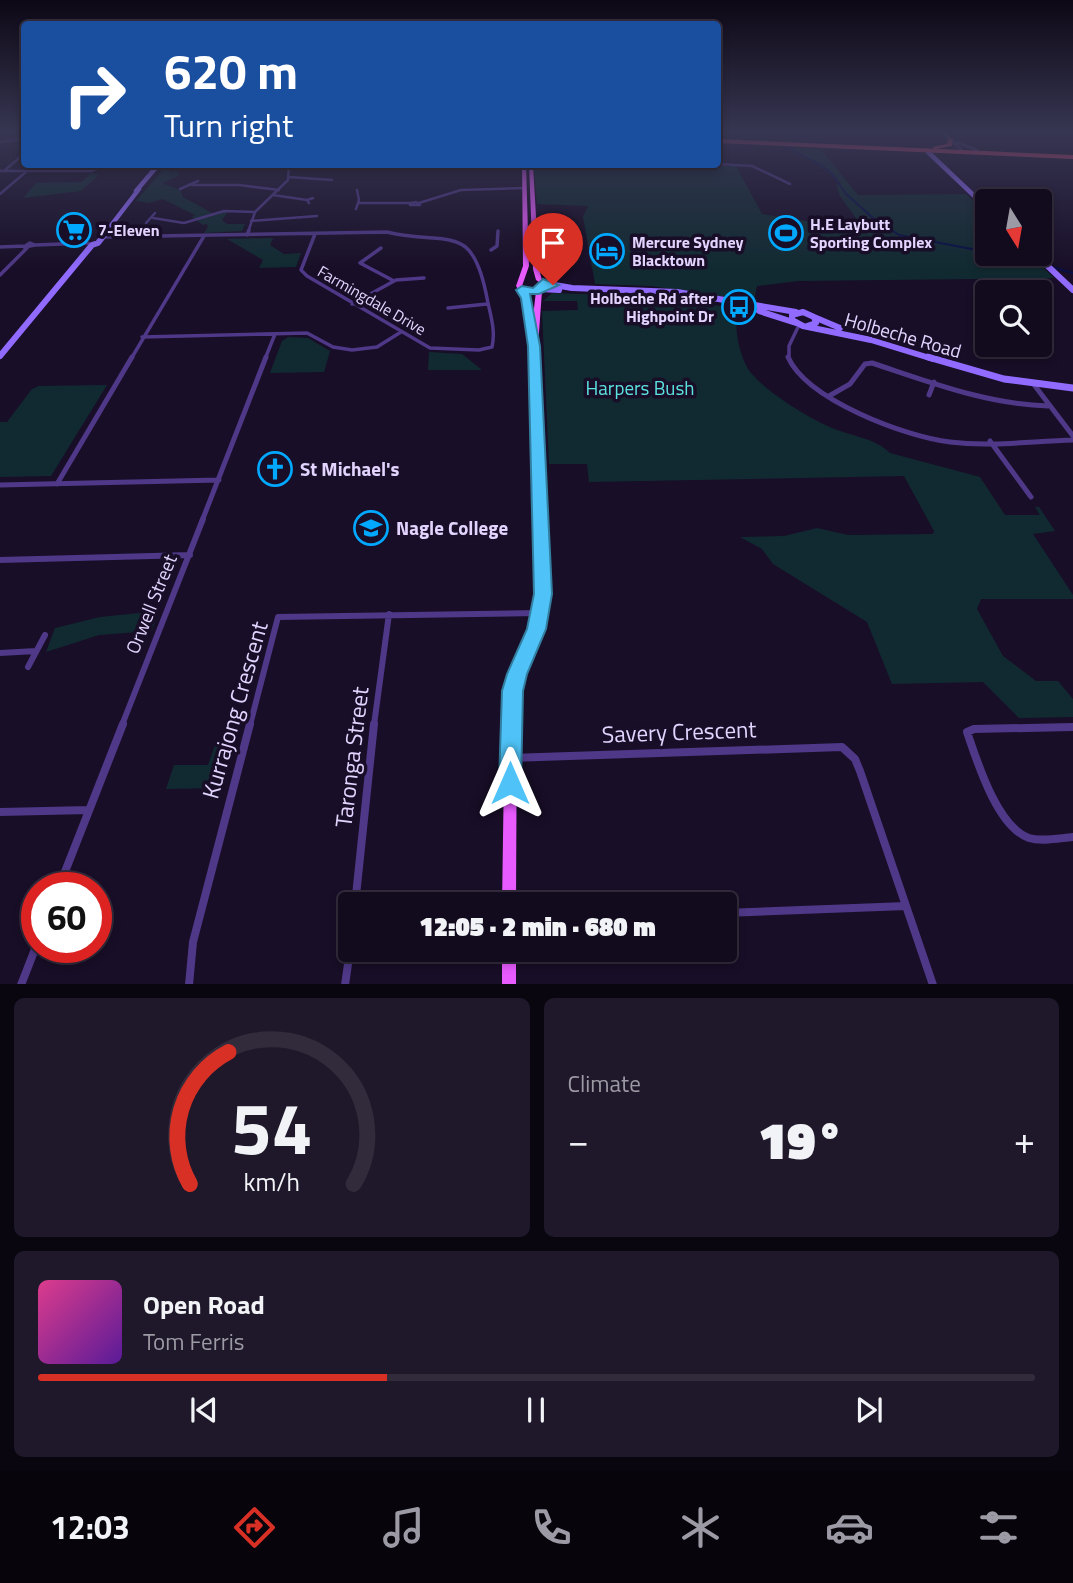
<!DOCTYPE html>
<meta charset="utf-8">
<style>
:root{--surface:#120a1d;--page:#1f182a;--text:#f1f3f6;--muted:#9c9aa4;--line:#312b3b;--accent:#d93025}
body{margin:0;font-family:"Titillium Web",sans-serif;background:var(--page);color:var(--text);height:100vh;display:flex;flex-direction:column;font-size:26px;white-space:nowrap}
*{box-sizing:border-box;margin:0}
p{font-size:23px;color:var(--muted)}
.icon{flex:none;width:38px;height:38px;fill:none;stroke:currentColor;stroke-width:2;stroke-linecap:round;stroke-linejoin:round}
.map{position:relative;height:984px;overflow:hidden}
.drawer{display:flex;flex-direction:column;gap:14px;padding:14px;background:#0a0610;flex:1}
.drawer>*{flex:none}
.banner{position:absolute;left:21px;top:21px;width:700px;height:147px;border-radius:7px;box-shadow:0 4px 10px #0003,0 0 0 2px var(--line);background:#1a4fa0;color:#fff;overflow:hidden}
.needle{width:46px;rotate:169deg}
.fabs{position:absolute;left:975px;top:189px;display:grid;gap:14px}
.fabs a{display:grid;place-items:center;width:77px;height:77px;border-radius:7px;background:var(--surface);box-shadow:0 4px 10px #0003,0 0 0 2px var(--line);font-size:35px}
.speed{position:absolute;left:21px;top:872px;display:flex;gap:14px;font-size:35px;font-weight:700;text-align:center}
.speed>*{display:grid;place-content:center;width:91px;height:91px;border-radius:50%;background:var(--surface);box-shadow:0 4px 10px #0003,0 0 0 2px var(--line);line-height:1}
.speed .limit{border:10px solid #d22;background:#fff;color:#111}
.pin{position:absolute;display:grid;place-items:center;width:60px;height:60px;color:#fff;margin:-72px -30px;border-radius:50% 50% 50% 0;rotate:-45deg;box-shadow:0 0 7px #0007}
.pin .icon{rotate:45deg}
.me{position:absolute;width:77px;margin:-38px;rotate:0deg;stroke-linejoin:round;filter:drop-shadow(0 0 5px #0008)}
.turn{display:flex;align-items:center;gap:24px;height:147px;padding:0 28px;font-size:32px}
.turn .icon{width:91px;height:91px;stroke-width:2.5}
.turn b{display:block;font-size:49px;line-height:60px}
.big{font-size:52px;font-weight:800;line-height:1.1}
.drawer .widget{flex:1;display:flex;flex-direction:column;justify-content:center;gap:10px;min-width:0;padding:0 24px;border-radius:10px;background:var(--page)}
.drawer .dial{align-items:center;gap:0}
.dial svg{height:182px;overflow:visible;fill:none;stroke:var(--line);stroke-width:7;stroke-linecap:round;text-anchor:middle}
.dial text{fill:var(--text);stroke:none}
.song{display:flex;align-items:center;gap:21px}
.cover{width:84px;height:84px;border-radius:10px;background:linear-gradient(135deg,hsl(330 70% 55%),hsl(270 70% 35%))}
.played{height:7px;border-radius:4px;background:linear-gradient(90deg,var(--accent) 35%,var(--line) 35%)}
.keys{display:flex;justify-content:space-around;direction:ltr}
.heat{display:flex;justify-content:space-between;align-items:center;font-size:38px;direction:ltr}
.drawer .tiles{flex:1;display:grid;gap:14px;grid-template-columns:1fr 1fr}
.widget:last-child{grid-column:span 2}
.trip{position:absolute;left:338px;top:892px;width:399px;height:70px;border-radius:7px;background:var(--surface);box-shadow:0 4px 10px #0003,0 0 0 2px var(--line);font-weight:800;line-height:70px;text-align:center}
.tab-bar{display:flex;height:112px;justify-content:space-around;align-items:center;background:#07040c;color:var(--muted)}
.tab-bar .icon{width:49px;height:49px}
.tab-bar .on{color:var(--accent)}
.tab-bar b{font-size:32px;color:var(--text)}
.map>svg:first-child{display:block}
</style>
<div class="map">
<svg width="1073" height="985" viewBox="0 0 1073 985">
<rect width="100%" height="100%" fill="#180e27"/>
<path fill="#112a31" d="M 783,147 L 821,149 L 858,195 L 966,194 L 987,214 L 987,254 L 1029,254 L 1054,278 L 798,281 L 757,286 L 754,301 L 651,286 L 595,284 L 583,217 L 588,206 L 537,204 L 534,168 L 736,166 L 762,214 L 807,221 L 858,221 L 840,196 L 836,185 L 841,183 L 838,180 L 813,161 Z
M 167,165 L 170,172 L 178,171 L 179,176 L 162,183 L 180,190 L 183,197 L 212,213 L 229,210 L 222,220 L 227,224 L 245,224 L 242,231 L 204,233 L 208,227 L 207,224 L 203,225 L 192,217 L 195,215 L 163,199 L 149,203 L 136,201 Z
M 91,173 L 99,175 L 81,191 L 23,198 L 36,183 L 82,182 Z
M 273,238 L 270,245 L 284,254 L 301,253 L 296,267 L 259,268 L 263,260 L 227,239 Z
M 552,293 L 670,297 L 753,312 L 737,313 C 734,330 740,360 752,374 C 768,393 808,418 832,428 C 851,436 875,438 890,453 L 980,477 L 1005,515 L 1040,515 L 1035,507 L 1039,507 L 1055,531 L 1033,534 L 1073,595 L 1073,599 L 981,599 L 977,609 L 1003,656 L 1036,681 L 1058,681 L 1073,699 L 1073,717 L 1019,718 L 983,682 L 892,684 L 867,622 L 773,564 L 762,549 L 740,537 L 784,536 L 817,528 L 848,535 L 933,534 L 934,531 L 904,476 L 589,482 L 587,464 L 549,464 L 542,311 L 578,310 L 577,301 L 543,301 Z
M 288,337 L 308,338 L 330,351 L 324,372 L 270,373 L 282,341 Z
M 429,352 L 462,354 L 482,370 L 428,370 Z
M 107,385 L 51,476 L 0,477 L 0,422 L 7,422 L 32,389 L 39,386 Z
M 159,611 L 152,631 L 99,635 L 46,652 L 55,628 L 100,617 Z
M 231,741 L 219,788 L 166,789 L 174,765 L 208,765 L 216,742 Z"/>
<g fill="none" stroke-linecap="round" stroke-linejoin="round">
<path stroke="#091045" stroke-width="2" d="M 769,131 L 780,137
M 784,146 L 821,165 L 832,174 L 846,194 L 873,218 L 899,235 L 987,252
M 1004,254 L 1040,263
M 1052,267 L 1073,273"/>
<path stroke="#4e3887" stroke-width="2.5" d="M 941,131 L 965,153
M 0,142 L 24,139
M 956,142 L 977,150
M 718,164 L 752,166 L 790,184
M 252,166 L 268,168 L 290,165
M 524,166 L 659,164
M 0,171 L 91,171 L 107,164
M 4,171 L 19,158
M 289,177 L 332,180
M 188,185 L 239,185 L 279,190
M 180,189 L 198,181
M 0,194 L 27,171
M 273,195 L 307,200
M 416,202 L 420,205 L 410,205 L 411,203 Z
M 309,203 L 307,200 L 313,198
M 358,203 L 411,203
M 419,203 L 461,190 L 525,188
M 356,209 L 359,200 L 357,190
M 153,218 L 184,223 L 224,211 L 255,212
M 251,221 L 317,216
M 146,223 L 155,213
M 248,232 L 255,212 L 288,180 L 289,164"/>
<path stroke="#4e3887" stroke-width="3.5" d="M 247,235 L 249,230
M 102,237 L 387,232 C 449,247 472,220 487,298 C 490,314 496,330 492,347 L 479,350 L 430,348 L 307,276 L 301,270 L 315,234
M 30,243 L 35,245 L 24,247 Z
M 35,245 L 88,243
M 0,247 L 25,246
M 381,248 L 360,263 L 394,281
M 491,250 L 497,246 L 498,231
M 0,275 L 27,248
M 352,304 L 396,280 L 424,278
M 448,308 L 487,304
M 142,337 L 307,333 L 333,347 L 352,350 L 377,347 L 401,332
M 131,359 L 204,236
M 265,359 L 275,334
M 789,359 L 789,346 L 799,325"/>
<path stroke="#4e3887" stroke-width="5" d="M 788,357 C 807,400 906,437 950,442 C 991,447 1032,441 1073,440
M 1035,386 L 1073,436
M 929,395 L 934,382
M 829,396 L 850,384 L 865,364 L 872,363 C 930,382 986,404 1048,406
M 990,441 L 1031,497
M 57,484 L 132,357
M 0,485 L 219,480
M 202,521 L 266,357"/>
<path stroke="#4e3887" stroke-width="6" d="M 0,560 L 190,555
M 0,653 L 36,651
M 28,667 L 45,635
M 122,725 L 203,519
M 250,725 L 278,617 L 538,613
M 374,725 L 389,614"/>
<path stroke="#4e3887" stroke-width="8" d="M 1073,727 L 974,729 L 967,732 C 977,761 997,827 1029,838 C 1042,842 1060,838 1073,837
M 510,758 L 842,747 L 855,759 L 860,771 L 933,985
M 0,812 L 89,810
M 59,887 L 123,724
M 355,905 L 374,724
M 724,913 L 906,906
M 21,985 L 37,944
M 189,985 L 193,942 L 250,724
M 345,985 L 350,950"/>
<path stroke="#916bff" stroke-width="4.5" d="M 928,152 L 987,208
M 136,191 L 159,164
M 106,232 L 139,189"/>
<path stroke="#916bff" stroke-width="6" d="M 1035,254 L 1073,290
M 543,283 L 572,288 L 677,292 L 796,312
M 541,289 L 559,290
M 759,311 L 796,323
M 814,317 L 840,328
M 807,326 L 816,323 L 814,317 L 803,312 L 792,315 L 792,320 L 803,326 L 871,340 L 933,359
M 0,356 L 92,245 L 98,243 L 108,230"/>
<path stroke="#916bff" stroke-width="7" d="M 928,357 L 1004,379 L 1073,388"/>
<path fill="#e85bff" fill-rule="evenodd" d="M 522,164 L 526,164 L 529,266 L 522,286 L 530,298 L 533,317 L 536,291 L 539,289 L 542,291 L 538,346 L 548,594 C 543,632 523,665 517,703 L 516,905 L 502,905 L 505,703 C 513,665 532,632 538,594 L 531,344 L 524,298 L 516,286 L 523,266 Z
M 529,164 L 533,164 L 539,269 L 542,280 L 539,282 L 536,280 L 533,269 Z
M 502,950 L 516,950 L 516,985 L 502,985 Z"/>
<path fill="#ff4f7a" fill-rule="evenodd" d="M 948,138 L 953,139 L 952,146 L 935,149 L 932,147 L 947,144 Z
M 718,139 L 1073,155 L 1073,159 L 718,143 Z"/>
</g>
<linearGradient id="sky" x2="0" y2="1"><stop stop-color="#0d0815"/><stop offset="0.49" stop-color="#373652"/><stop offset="1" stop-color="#373652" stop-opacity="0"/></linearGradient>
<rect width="1073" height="269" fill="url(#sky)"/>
<path fill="#4fc3f7" stroke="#337fa1" stroke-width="2" d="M 543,279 L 559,285 L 539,294 L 530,294 L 540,346 L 552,594 L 546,629 L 527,674 L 523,691 L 521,783 L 518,791 L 510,794 L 502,791 L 499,783 L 502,691 L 507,674 L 527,629 L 534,594 L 528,346 L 521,298 L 516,290 L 522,286 L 533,288 Z"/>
<defs>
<g id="supermarket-ring" transform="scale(1.75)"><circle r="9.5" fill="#180e27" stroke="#00a9ff" stroke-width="1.5"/><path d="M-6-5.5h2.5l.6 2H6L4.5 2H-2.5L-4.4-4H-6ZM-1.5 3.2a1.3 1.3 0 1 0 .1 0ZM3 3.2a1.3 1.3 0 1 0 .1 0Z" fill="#00a9ff"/></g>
<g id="stadium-ring" transform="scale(1.75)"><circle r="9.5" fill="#180e27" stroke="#00a9ff" stroke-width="1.5"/><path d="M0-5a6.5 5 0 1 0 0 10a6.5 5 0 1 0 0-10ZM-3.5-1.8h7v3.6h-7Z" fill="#00a9ff"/></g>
<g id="hotel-ring" transform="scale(1.75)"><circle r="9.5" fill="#180e27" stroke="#00a9ff" stroke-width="1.5"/><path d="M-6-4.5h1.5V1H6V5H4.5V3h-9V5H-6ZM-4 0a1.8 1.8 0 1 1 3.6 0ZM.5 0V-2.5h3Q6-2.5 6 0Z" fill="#00a9ff"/></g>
<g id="bus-ring" transform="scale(1.75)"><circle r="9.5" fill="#180e27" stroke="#00a9ff" stroke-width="1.5"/><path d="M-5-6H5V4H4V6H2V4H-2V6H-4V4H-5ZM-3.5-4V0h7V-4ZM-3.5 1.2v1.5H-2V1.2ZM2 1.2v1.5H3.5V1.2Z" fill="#00a9ff"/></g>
<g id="church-ring" transform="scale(1.75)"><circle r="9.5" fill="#180e27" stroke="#00a9ff" stroke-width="1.5"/><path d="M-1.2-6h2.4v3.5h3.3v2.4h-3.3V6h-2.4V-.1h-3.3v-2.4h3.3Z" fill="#00a9ff"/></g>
<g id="school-ring" transform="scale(1.75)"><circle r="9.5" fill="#180e27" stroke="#00a9ff" stroke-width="1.5"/><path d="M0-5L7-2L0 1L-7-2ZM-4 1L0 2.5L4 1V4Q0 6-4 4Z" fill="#00a9ff"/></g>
</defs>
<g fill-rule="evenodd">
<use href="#supermarket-ring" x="74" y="230"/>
<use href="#stadium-ring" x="786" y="233"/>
<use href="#hotel-ring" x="607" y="251"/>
<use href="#bus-ring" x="739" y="307"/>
<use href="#church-ring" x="275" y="469"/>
<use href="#school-ring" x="371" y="528"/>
</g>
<g text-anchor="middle" stroke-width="7" stroke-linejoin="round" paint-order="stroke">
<g font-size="16" font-weight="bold" fill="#e3d4ff" stroke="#180e27" text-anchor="start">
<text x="810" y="230">H.E Laybutt<tspan x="810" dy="18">Sporting Complex</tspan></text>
<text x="98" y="236">7-Eleven</text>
<text x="632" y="248">Mercure Sydney<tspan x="632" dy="18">Blacktown</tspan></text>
<text x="714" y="304" text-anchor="end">Holbeche Rd after<tspan x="714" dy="18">Highpoint Dr</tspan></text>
</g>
<g font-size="16" fill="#e3d4ff" stroke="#180e27">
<text transform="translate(372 300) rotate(30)" y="6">Farmingdale Drive</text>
</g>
<g font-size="19" fill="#e3d4ff" stroke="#180e27">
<text transform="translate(903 335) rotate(16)" y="7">Holbeche Road</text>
<text transform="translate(151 604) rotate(-68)" y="7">Orwell Street</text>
</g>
<g font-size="19" fill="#5ce3e1" stroke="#180e27">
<text x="640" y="395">Harpers Bush</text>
</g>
<g font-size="19" font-weight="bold" fill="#e3d4ff" stroke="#180e27" text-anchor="start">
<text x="300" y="476">St Michael's</text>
<text x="396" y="535">Nagle College</text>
</g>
<g font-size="23" fill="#e3d4ff" stroke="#180e27">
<text transform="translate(235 710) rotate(-74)" y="8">Kurrajong Crescent</text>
<text transform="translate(679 732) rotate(-2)" y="8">Savery Crescent</text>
<text transform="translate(352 757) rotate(-83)" y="8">Taronga Street</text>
</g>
</g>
</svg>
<div class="fabs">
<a><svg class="needle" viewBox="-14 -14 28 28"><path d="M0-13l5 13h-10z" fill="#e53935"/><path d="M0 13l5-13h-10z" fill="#9c9aa4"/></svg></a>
<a><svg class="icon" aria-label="search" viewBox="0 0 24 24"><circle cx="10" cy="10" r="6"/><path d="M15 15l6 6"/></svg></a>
</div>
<div class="speed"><div class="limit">60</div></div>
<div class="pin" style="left:553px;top:285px;background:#d93025"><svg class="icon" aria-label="arrive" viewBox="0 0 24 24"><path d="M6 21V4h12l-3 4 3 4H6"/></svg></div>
<svg class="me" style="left:510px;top:783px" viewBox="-20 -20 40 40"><path d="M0-17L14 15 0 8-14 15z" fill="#4fc3f7" stroke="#fff" stroke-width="4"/></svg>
<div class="trip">12:05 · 2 min · 680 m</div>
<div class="banner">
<div class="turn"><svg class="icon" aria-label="right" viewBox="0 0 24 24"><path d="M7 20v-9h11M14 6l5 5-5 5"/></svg><div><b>620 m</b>Turn right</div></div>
</div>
</div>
<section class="drawer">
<div class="tiles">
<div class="widget dial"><svg viewBox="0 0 100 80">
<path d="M14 69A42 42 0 1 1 86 69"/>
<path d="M14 69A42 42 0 0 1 31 11" stroke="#d93025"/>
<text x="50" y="56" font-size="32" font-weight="700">54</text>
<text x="50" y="72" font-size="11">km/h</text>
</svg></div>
<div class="widget"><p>Climate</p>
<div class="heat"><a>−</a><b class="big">19°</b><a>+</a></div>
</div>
<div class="widget">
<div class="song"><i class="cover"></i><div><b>Open Road</b><p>Tom Ferris</p></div></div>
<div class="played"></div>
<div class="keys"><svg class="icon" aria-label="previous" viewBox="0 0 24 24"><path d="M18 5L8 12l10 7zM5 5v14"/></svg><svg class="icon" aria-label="pause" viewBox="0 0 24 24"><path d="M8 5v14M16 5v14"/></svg><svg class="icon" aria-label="next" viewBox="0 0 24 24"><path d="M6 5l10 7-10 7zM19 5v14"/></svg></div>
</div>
</div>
</section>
<nav class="tab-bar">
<b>12:03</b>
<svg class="icon on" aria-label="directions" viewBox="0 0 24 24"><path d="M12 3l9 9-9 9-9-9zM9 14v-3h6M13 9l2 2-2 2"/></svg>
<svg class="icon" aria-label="music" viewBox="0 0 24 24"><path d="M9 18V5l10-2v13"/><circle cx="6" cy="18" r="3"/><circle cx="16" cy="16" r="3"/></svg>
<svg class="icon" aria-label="phone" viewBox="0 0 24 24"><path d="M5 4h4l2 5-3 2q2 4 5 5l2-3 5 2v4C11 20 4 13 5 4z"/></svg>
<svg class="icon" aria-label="climate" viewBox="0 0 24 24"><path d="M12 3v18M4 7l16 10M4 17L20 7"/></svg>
<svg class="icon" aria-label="car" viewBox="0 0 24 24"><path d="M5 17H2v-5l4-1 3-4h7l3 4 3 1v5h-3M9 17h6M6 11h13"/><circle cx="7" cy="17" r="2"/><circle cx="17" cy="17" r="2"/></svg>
<svg class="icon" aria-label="filters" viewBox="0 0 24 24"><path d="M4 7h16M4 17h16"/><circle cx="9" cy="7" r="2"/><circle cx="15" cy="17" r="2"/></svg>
</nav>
